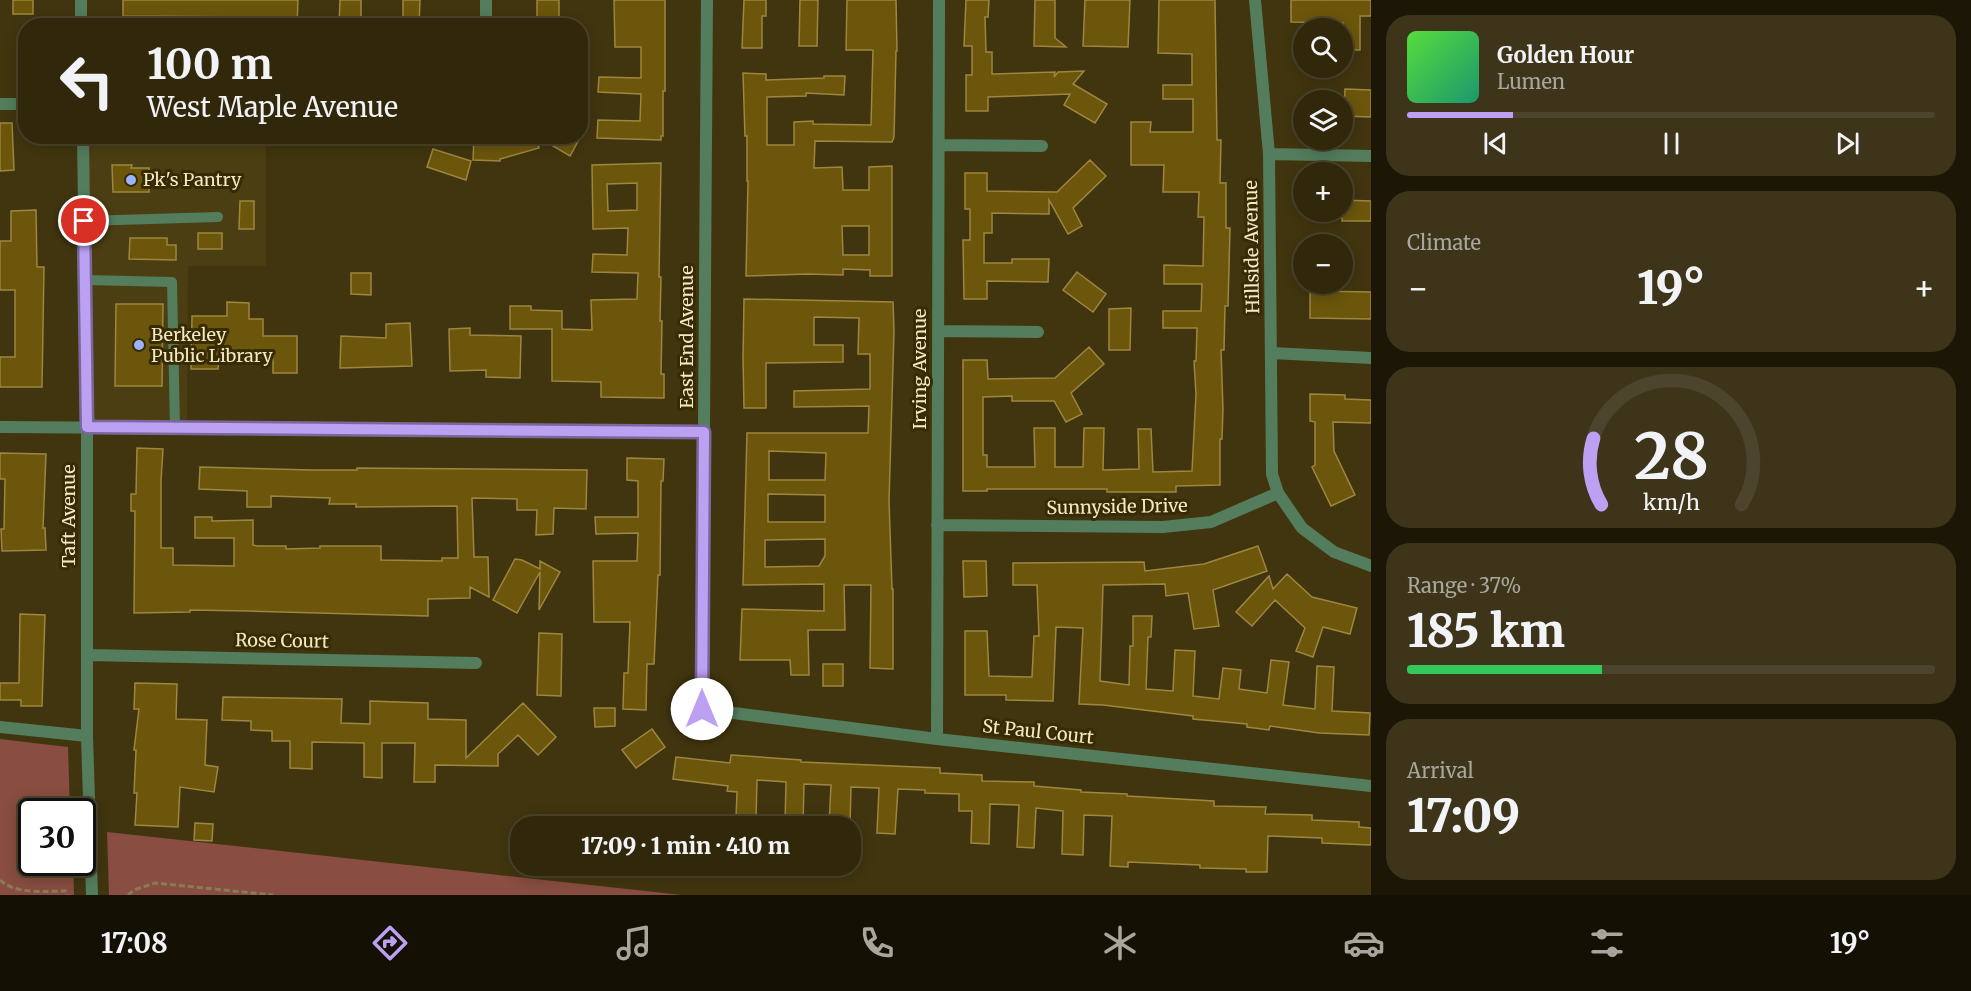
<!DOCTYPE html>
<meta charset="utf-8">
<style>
:root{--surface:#31280b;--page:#3d3419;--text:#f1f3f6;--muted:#a8a69d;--line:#4c442c;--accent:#bca0f2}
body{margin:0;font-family:Merriweather,serif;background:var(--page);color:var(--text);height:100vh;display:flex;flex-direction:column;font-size:22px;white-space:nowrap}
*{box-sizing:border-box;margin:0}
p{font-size:20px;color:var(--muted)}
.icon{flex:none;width:33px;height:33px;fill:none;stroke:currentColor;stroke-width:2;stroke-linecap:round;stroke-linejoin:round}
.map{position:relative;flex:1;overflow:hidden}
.panel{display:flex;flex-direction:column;gap:15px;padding:15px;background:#1b1606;width:600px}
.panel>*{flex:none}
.hud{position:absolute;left:18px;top:18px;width:570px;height:126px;border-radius:24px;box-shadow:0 3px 15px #0003,0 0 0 2px var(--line);background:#31280b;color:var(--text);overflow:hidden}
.buttons{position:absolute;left:1293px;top:18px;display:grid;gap:12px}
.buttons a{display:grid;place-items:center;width:60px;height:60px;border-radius:50%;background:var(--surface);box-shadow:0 3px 15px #0003,0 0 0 2px var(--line);font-size:30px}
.speed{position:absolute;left:18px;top:798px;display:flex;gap:12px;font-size:30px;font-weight:700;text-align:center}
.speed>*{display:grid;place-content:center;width:78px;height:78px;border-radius:50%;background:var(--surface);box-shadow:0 3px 15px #0003,0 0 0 2px var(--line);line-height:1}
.speed .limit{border:3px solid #111;border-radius:9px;background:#fff;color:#111}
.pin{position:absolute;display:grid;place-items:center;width:51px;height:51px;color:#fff;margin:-26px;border:3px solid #fff;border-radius:50%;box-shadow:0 2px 6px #0007}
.me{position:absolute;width:66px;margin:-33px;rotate:0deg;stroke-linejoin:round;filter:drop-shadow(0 0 4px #0008)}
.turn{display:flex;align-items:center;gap:21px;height:126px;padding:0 30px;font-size:27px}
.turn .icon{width:78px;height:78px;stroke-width:2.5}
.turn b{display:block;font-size:42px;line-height:51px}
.big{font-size:45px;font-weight:800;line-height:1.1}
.panel .widget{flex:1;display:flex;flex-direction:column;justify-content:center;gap:9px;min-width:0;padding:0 21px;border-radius:24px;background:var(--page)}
.panel .dial{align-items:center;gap:0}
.dial svg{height:156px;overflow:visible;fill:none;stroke:var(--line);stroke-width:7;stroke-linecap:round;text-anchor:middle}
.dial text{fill:var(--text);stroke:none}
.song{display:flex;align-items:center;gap:18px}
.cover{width:72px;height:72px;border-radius:9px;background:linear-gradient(135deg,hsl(110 70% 55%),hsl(160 70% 35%))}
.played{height:6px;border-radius:3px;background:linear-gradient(90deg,var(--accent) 20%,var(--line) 20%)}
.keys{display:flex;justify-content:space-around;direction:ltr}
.heat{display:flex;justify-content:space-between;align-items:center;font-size:33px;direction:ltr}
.charge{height:9px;border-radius:4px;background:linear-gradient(90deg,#34c759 37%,var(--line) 0)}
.trip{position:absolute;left:510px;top:816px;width:351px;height:60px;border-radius:24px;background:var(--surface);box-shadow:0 3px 15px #0003,0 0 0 2px var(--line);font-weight:800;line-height:60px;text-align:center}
.tabs{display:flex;height:96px;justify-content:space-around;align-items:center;background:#141004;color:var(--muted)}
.tabs .icon{width:42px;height:42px}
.tabs .active{color:var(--accent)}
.tabs b{font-size:27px;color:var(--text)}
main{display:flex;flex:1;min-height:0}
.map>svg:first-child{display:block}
</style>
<main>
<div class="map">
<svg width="1371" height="895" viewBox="0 0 1371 895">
<rect width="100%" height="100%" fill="#41350f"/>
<path fill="#4b3e12" d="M 88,139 L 266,141 L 266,266 L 188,266 L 187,432 L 91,431 Z"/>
<path fill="#894d41" d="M 0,739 L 68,747 L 70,811 L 32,812 L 32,862 L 73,863 L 74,895 L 0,895 Z
M 107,832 L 682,895 L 109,895 Z"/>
<path fill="#6b560b" stroke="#9d8640" stroke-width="1.5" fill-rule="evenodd" d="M 13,0 L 33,0 L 33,14 L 13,14 Z
M 123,0 L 298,0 L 297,26 L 273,26 L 274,17 L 123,16 Z
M 340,0 L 361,0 L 361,25 L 339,24 Z
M 403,0 L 420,0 L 419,26 L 403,26 Z
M 537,0 L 559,0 L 559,26 L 537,26 Z
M 614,0 L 665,0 L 665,91 L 663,91 L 663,136 L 661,136 L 661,140 L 597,138 L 598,120 L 640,121 L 641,94 L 598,92 L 599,77 L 641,78 L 641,47 L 615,47 Z
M 744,0 L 766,0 L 766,16 L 762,16 L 762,48 L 742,48 Z
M 800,0 L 818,0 L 817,46 L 799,46 Z
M 847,0 L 896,0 L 897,51 L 896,51 L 894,137 L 892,142 L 815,141 L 814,168 L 842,167 L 843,190 L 869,190 L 869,167 L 892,166 L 892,276 L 870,276 L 870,270 L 843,269 L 843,275 L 808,274 L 746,276 L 748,181 L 747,181 L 747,136 L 745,136 L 743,73 L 766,74 L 766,80 L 824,78 L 824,76 L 845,76 L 844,95 L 806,93 L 806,96 L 767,97 L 767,145 L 794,145 L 794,122 L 813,121 L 813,124 L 871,125 L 873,50 L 846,50 ZM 842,226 L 869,226 L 869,255 L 843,255 Z
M 966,0 L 989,0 L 988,17 L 985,17 L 986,52 L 992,52 L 992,74 L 1055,72 L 1054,77 L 1058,72 L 1084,71 L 1073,84 L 1107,104 L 1095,123 L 1064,105 L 1070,94 L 988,97 L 988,111 L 966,111 L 966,75 L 972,75 L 972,46 L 964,46 Z
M 1035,0 L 1055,0 L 1055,38 L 1066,47 L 1034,46 Z
M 1085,0 L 1130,0 L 1128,47 L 1083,46 Z
M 1159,0 L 1215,0 L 1217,140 L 1221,140 L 1220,183 L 1226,183 L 1226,228 L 1230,228 L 1228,306 L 1225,306 L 1224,350 L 1221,350 L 1223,409 L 1222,439 L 1220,439 L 1220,485 L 1176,486 L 1176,492 L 1107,492 L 1107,489 L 987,489 L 987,491 L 963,491 L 963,360 L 987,360 L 988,379 L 1055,378 L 1089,347 L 1104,364 L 1071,393 L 1082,414 L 1066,422 L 1054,401 L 1012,401 L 1012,396 L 983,397 L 983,455 L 987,455 L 987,467 L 1035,467 L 1034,428 L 1055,428 L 1055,467 L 1083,467 L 1084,428 L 1104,428 L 1103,470 L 1139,469 L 1138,429 L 1151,429 L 1153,472 L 1192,471 L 1196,394 L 1194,361 L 1196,361 L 1197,328 L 1163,328 L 1163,311 L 1201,311 L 1202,284 L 1164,284 L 1164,265 L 1203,266 L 1204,217 L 1198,217 L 1199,192 L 1163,192 L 1164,165 L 1131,165 L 1131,122 L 1151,122 L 1150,132 L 1193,132 L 1193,99 L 1163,99 L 1163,85 L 1192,85 L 1192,54 L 1158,53 Z
M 1291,0 L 1371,0 L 1371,16 L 1360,16 L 1360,50 L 1342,50 L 1343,23 L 1291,22 Z
M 1345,89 L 1371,90 L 1371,117 L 1344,116 Z
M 0,123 L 12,123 L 14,170 L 0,171 Z
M 474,136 L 536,136 L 539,148 L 500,159 L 500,161 L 473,160 Z
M 558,136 L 581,136 L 570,156 L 553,146 Z
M 433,149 L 471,161 L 466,180 L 427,167 Z
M 1090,160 L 1106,176 L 1073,208 L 1082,226 L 1068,234 L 1049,200 L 1049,214 L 992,213 L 992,233 L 984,233 L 984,263 L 1012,263 L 1012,259 L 1049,259 L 1048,282 L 987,281 L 987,299 L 964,299 L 963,240 L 970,240 L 970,209 L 965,209 L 965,173 L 987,173 L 987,191 L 1057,192 Z
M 661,163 L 659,277 L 661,277 L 660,321 L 662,321 L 661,374 L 664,374 L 664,398 L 601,397 L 601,382 L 552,381 L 552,329 L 510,329 L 510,306 L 531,306 L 531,310 L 562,311 L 562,329 L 592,330 L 591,300 L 637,299 L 638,273 L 592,272 L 593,254 L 627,255 L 628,228 L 593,229 L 592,165 ZM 637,183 L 637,210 L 608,211 L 607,184 Z
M 112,165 L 132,165 L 131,168 L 149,168 L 149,192 L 113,192 Z
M 1342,200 L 1371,201 L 1371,221 L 1342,221 Z
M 240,201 L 254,201 L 254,229 L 239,229 Z
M 36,210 L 37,267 L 44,267 L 42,387 L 0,387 L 0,357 L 15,357 L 15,290 L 0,290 L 0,241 L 11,241 L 11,211 Z
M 198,233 L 222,233 L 222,249 L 198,249 Z
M 130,238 L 167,238 L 167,245 L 176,245 L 176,260 L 129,259 Z
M 1077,272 L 1106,294 L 1093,312 L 1063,290 Z
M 351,273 L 371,273 L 371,295 L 351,294 Z
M 1310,291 L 1371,292 L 1371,319 L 1310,318 Z
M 744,299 L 893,302 L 894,331 L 889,501 L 892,589 L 893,589 L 893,669 L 870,668 L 871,585 L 844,585 L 845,630 L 808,630 L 809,675 L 791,675 L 790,660 L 740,660 L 742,609 L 824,611 L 824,584 L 743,585 L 747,433 L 868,433 L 869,406 L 794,407 L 794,391 L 870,389 L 870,354 L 858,354 L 859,318 L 814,317 L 814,345 L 843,345 L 843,362 L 766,363 L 766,408 L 744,408 L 743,358 ZM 769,451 L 826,453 L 825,480 L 769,480 ZM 768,494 L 825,495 L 825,522 L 768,522 ZM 825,539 L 825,556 L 819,566 L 765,567 L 765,540 Z
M 227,302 L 249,303 L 249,319 L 263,319 L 263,336 L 297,336 L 297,373 L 273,373 L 273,359 L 219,359 L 218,369 L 191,369 L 192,316 L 227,316 Z
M 116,304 L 163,304 L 162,386 L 115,386 Z
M 1131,308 L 1130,350 L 1109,350 L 1109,309 Z
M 410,323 L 412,366 L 340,368 L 341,336 L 386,338 L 386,324 Z
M 470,328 L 470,335 L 521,336 L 520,378 L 486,377 L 486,370 L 450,371 L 449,329 Z
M 1310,394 L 1345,395 L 1345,399 L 1371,400 L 1371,423 L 1333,422 L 1334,451 L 1355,495 L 1331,506 L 1312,467 L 1315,465 L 1315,422 L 1310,421 Z
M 137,448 L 163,449 L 161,481 L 161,548 L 173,548 L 173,565 L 234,566 L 234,538 L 195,538 L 195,517 L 212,517 L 212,521 L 253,520 L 253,545 L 257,546 L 286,546 L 286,549 L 320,548 L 320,546 L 381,546 L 381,560 L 442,561 L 442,558 L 458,558 L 457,506 L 356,507 L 356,504 L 329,504 L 330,498 L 271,496 L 271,507 L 247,507 L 247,491 L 199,489 L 200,467 L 312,470 L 357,470 L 357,468 L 587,470 L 586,509 L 554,508 L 553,534 L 536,535 L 537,510 L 517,510 L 517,499 L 472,498 L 474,557 L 488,557 L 489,597 L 470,587 L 470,598 L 428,599 L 428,616 L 249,611 L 190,610 L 190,612 L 134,613 L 135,511 L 131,511 L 131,494 L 136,494 Z
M 0,453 L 46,454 L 43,528 L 45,528 L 46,550 L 2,551 L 1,529 L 4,529 L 5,479 L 0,479 Z
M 627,458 L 664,459 L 663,481 L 661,481 L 660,575 L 658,575 L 654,664 L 647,664 L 646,710 L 623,709 L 624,673 L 628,673 L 630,622 L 594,622 L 593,561 L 637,561 L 638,533 L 596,534 L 595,517 L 638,517 L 638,481 L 627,480 Z
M 1258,546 L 1267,571 L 1213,590 L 1219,626 L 1194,629 L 1188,593 L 1166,596 L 1165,584 L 1103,585 L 1100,681 L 1129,685 L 1130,646 L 1133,646 L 1133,616 L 1152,616 L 1151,637 L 1148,637 L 1146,689 L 1173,691 L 1175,650 L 1195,651 L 1193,696 L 1219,699 L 1223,668 L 1241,670 L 1239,689 L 1267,693 L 1271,660 L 1289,662 L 1283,705 L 1315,709 L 1317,666 L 1334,667 L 1332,711 L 1370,713 L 1369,735 L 1319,733 L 1270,726 L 1269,730 L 1247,727 L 1247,724 L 1193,719 L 1193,716 L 1103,705 L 1079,704 L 1083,628 L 1056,627 L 1053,701 L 1006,700 L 1006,695 L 965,695 L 965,631 L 987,631 L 989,676 L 1032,677 L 1034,636 L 1039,636 L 1037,585 L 1013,585 L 1013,563 L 1144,562 L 1145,571 L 1204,564 Z
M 515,559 L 522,560 L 540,569 L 540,561 L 560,572 L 539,610 L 540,572 L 517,613 L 493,600 Z
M 963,561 L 986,561 L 987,596 L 964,597 Z
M 1287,574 L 1312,597 L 1357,608 L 1350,634 L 1323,627 L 1313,657 L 1296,651 L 1305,628 L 1275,600 L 1252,626 L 1236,612 L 1269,576 L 1273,589 Z
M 20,614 L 45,615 L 42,706 L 21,706 L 21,700 L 0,700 L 0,683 L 19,683 Z
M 539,633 L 562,634 L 561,696 L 537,695 Z
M 823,664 L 843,664 L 843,686 L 823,686 Z
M 135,683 L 177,684 L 176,719 L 207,720 L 205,765 L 218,767 L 214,792 L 180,787 L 178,827 L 135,825 L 137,793 L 134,793 L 136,750 L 134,750 L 139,709 L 134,709 Z
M 223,697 L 342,699 L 341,723 L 370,724 L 370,701 L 428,703 L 428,719 L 466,720 L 466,758 L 523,703 L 556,737 L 538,755 L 518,735 L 498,754 L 498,766 L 435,765 L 435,782 L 414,782 L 415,743 L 382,743 L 382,778 L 364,777 L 364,743 L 312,742 L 312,769 L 290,768 L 290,741 L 272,741 L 272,731 L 251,730 L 251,721 L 222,720 Z
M 594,708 L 615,708 L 615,726 L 595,727 Z
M 652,729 L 665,747 L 636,768 L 622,750 Z
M 731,755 L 801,760 L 801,762 L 940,768 L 940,773 L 982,775 L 982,781 L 1034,782 L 1034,786 L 1081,790 L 1081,792 L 1127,794 L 1127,796 L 1214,801 L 1214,806 L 1266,807 L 1265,814 L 1312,815 L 1312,820 L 1359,822 L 1359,827 L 1371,828 L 1371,845 L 1322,843 L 1322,838 L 1268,836 L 1267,872 L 1246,872 L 1246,869 L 1200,868 L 1200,865 L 1128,862 L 1128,867 L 1110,866 L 1112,816 L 1084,815 L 1083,855 L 1062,854 L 1063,811 L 1036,808 L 1034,848 L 1017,847 L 1019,805 L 990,804 L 989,844 L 971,843 L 972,811 L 959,811 L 959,794 L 925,793 L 925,790 L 898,789 L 895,834 L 877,833 L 879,788 L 851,787 L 850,826 L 829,826 L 831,785 L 804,784 L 803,824 L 785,823 L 786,782 L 757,780 L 756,819 L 736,818 L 737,792 L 727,791 L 728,786 L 673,779 L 676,757 L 730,763 Z
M 195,823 L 213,824 L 212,841 L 194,840 Z"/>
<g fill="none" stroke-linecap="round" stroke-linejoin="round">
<path stroke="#887c57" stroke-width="3" stroke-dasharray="6 3" stroke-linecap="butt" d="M 0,880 C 16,895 46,891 66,891 L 67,895
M 128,895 L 134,890 L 155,883 L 273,895"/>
<path stroke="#537d5d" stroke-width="10" d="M 84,221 L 218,217
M 85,280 L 172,282 L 175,428"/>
<path stroke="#537d5d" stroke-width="12" d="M 81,0 L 81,26
M 486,0 L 486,26
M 707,0 L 702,709 L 937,739 L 1371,786
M 1255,0 L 1269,154 L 1272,474 L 1278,493
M 0,104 L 26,104
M 83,136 L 87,427 L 87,736 L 92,895
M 939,145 L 1042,146
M 1269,154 L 1371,156
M 938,331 L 1038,332
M 1272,353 L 1371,358
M 0,427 L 704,432
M 937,525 L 1163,527 L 1211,522 L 1278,493 L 1302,528 L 1334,552 L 1371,566
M 87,655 L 476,663
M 0,727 L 87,736
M 937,739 L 939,0"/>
</g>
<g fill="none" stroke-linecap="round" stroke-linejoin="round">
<g stroke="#7a689d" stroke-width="15">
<path id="route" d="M 84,221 L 87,427 L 704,432 L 702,709"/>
</g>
<use href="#route" stroke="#bca0f2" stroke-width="10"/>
</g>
<g fill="#9eb3fd" stroke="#362b03" stroke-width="2">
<circle cx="131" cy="180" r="6"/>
<circle cx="139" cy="345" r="6"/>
</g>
<g text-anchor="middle" stroke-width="6" stroke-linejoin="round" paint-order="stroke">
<g font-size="18" fill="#f4e8c5" stroke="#362b03" text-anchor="start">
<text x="143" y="186">Pk's Pantry</text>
<text x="151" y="341">Berkeley<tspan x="151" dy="21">Public Library</tspan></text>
</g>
<g font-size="18" fill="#f4e8c5" stroke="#362b03">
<text transform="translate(1252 247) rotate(-91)" y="6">Hillside Avenue</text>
<text transform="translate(687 337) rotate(-90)" y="6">East End Avenue</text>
<text transform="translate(920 369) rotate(-90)" y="6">Irving Avenue</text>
<text transform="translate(1117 507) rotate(-1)" y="6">Sunnyside Drive</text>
<text transform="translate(69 516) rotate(-90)" y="6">Taft Avenue</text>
<text transform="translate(282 641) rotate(1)" y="6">Rose Court</text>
<text transform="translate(1038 732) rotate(6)" y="6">St Paul Court</text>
</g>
</g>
</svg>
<div class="buttons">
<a><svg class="icon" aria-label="search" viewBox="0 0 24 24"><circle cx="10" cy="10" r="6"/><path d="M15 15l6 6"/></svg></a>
<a><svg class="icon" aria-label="layers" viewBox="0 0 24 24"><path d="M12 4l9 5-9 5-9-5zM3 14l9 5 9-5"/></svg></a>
<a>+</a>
<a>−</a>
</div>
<div class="speed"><div class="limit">30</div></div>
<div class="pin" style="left:84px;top:221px;background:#d93025"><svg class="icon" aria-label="arrive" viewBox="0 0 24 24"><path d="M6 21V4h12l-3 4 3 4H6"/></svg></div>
<svg class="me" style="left:702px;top:709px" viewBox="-20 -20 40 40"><circle r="19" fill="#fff"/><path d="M0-13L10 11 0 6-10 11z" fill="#bca0f2"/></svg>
<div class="trip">17:09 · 1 min · 410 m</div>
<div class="hud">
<div class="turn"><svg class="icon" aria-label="left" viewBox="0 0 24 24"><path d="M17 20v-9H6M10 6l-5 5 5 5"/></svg><div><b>100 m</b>West Maple Avenue</div></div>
</div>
</div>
<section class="panel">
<div class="widget">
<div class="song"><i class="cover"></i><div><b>Golden Hour</b><p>Lumen</p></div></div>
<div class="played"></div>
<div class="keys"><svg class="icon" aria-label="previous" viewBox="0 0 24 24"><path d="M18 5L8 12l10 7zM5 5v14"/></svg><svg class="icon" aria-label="pause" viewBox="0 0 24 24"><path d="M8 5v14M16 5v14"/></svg><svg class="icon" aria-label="next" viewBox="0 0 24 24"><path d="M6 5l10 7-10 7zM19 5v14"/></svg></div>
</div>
<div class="widget"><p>Climate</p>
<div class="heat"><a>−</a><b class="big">19°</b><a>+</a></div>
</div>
<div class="widget dial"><svg viewBox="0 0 100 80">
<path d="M14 69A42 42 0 1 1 86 69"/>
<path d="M14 69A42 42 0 0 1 10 35" stroke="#bca0f2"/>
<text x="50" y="56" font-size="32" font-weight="700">28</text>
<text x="50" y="72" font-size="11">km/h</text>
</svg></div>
<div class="widget"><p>Range · 37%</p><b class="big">185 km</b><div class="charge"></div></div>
<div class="widget"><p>Arrival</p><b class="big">17:09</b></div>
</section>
</main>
<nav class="tabs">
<b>17:08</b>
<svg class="icon active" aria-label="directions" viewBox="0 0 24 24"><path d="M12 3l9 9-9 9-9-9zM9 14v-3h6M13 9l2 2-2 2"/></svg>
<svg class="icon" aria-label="music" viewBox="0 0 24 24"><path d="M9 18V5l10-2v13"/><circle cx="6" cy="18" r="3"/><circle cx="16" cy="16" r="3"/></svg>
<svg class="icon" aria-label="phone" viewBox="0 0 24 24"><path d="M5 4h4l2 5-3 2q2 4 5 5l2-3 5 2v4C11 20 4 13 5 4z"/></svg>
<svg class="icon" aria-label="climate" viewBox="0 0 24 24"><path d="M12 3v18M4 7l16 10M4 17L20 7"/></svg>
<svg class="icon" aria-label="car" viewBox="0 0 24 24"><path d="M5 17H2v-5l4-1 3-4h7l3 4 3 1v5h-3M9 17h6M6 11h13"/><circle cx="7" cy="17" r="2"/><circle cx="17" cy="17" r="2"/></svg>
<svg class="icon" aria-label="filters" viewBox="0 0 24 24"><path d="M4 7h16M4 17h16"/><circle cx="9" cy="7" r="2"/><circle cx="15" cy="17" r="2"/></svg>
<b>19°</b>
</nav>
